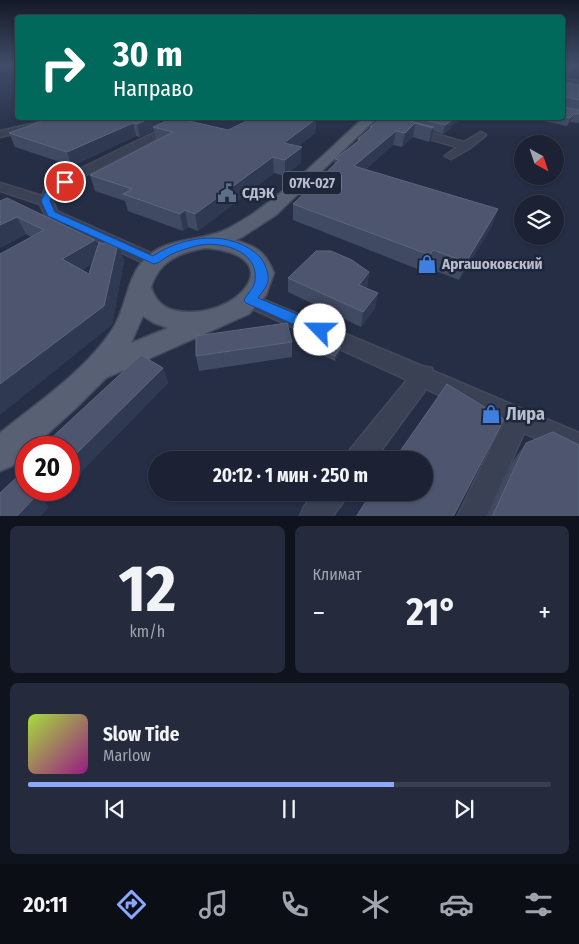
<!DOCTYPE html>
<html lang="ru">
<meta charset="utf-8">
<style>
:root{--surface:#1c2234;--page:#252a3c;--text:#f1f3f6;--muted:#a0a4ac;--line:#3a3f4f;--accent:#8ca8fe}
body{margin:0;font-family:"Fira Sans Condensed",sans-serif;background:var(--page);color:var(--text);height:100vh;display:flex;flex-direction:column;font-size:19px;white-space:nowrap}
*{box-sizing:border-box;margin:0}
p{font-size:16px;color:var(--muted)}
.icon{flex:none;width:28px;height:28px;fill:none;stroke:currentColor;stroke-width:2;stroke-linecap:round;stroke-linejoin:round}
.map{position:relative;height:516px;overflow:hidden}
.drawer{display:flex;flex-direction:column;gap:10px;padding:10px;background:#0f131d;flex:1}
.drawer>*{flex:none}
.top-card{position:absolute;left:15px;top:15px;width:550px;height:105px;border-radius:5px;box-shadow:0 1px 4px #0004,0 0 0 1px var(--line);background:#00695c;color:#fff;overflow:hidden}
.needle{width:32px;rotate:140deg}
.buttons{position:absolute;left:514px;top:135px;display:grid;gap:10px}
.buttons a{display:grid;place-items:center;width:50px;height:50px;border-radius:50%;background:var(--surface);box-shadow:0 1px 4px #0004,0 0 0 1px var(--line);font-size:25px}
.speed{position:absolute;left:15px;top:436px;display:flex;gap:10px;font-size:25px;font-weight:700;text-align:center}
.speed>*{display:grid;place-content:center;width:65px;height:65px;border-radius:50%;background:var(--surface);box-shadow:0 1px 4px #0004,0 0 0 1px var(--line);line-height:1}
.speed .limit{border:8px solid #d22;background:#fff;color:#111}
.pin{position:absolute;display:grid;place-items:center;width:42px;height:42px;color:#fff;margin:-21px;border:2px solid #fff;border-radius:50%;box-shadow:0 1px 5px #0007}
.me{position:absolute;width:55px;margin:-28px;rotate:293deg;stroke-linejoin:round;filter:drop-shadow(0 0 4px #0008)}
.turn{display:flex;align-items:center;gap:18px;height:105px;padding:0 15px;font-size:22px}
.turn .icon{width:65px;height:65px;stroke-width:2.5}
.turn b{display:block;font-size:35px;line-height:42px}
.big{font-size:38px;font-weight:700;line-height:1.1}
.drawer .tile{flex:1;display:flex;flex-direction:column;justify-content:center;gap:8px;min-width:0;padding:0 18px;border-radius:8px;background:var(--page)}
.drawer .dial{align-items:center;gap:0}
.dial b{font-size:65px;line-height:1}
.song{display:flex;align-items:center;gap:15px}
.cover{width:60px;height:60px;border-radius:8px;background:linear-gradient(135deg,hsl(80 70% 55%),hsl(310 70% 35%))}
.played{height:5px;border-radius:2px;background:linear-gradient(90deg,var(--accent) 70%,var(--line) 70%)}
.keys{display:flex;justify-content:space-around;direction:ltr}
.heat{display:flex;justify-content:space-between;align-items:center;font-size:28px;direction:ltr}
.drawer .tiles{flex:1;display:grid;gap:10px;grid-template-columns:1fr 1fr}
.tile:last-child{grid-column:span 2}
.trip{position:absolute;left:148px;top:451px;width:285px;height:50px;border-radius:25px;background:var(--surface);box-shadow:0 1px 4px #0004,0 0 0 1px var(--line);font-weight:700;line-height:50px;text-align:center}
.dock{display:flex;height:80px;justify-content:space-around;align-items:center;background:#0b0e15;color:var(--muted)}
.dock .icon{width:35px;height:35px}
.dock .selected{color:var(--accent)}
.dock b{font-size:22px;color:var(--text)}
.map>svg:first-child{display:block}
</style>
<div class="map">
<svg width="579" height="517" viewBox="0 0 579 517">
<rect width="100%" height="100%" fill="#252e45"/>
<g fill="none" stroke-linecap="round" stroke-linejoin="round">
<g stroke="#444a5d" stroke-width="3">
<path id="minor" d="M 562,79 L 579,81 L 579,85 L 562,83 Z
M 58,118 L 73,118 L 71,120 L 0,137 L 0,131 Z
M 174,123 L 178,124 L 178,128 L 57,190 L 53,201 L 57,211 L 160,257 L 162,261 L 160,265 L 154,266 L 148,265 L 46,217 L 40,204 L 0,191 L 0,183 L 42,196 L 47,185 Z
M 410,127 L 464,142 L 481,132 L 486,135 L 470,148 L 451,159 L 445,156 L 457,147 L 406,132 L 406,128 Z
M 250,294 L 422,366 L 432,368 L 433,371 L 579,433 L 579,458 L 524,433 L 486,517 L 457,517 L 503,424 L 426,389 L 374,460 L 345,460 L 349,451 L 407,380 L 244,305 L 241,300 L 244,295 Z
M 315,492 L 346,492 L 343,502 L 332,517 L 300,517 L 304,507 Z"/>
</g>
<g stroke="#444a5d" stroke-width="3">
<path id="major" d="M 364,118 L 377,118 L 276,215 L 242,237 L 235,240 C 257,247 265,251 274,273 L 266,295 L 249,314 L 106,378 L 76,408 L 32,448 L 26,448 L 26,453 L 12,466 L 0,471 L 0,433 C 39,401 83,373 112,330 C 128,307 125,276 148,256 C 171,236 203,242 229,228 C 276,204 324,153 364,118 ZM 206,248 C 288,255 243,313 189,312 C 170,312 157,306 151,287 C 159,261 180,252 206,248 ZM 143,316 L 154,323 L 168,328 L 131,343 Z"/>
</g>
<use href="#minor" fill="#3a4154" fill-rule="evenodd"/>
<use href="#major" fill="#586074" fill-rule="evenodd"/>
</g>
<path fill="#404a63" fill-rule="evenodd" d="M 562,65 L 579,65 L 579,69 L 566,78 L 562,78 Z
M 562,82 L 579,85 L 579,110 L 564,106 L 564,107 L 579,110 L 579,123 L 570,122 L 567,126 L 530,118 L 562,118 Z
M 60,118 L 159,118 L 160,124 L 228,130 L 316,119 L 315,133 L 299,146 L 301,162 L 285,176 L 274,173 L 198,231 L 188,227 L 183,231 L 128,211 L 125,201 L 95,191 L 90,175 L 156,140 L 154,130 L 140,137 L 136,136 L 72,166 L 15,147 L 9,133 L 50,121 Z
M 400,118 L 465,118 L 452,125 L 451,128 L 443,134 L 433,131 L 431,141 L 429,142 L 413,137 L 402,147 L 393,145 L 366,169 L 492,226 L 459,280 L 428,268 L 425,272 L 293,220 L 293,204 L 334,165 L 335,159 L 357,141 L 358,139 L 369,130 L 370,127 Z
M 0,201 L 97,247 L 103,244 L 118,243 L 124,261 L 112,325 L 31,237 L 26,234 L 0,248 ZM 91,264 L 89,274 L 82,270 Z
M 369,272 L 367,287 L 366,288 L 375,308 L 361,327 L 288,292 L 288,278 Z
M 292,342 L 292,357 L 199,371 L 196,356 Z
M 317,348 L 340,352 L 335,361 L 317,353 Z
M 163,368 L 168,383 L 79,474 L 69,466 L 69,448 L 51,448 L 47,442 Z
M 526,443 L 579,517 L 487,517 L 513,461 Z"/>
<path fill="#303952" d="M 577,65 L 579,65 L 579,69 L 566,78 L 569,71 Z
M 574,114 L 570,122 L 567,126 L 570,118 Z
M 150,118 L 159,118 L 161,127 L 153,127 L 154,130 L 140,137 L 137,124 Z
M 453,118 L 465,118 L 452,125 L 451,128 L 443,134 L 445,125 Z
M 316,119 L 315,133 L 285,158 L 284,143 Z
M 133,123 L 136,136 L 72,166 L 67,152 Z
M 415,123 L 413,137 L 402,147 L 405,133 Z
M 434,127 L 431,141 L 429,142 L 432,128 Z
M 396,131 L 393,145 L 352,181 L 354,166 Z
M 302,147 L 301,162 L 285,176 L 285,160 Z
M 273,157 L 274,173 L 198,231 L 195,214 Z
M 498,209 L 492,226 L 459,280 L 466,262 Z
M 185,210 L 188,227 L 183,231 L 180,214 Z
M 17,217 L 26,234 L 0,248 L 0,225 Z
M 95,240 L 101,258 L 70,278 L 62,259 Z
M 118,243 L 124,261 L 112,325 L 0,415 L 0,384 Z
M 433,250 L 428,268 L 425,272 L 430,255 Z
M 369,272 L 367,287 L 357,300 L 359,285 Z
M 378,293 L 375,308 L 361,327 L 363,312 Z
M 341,347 L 340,352 L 335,361 L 335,356 Z
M 163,368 L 168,383 L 79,474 L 70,460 Z
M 38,494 L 49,507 L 40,517 L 16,517 Z"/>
<path fill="#4d566e" stroke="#5d667d" d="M 562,65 L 577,65 L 569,71 L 564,70 L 562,75 Z
M 562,82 L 579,85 L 579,100 L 566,97 L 563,99 L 564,107 L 579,110 L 579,114 L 574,114 L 570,118 L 562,116 Z
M 60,118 L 150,118 L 137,124 L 133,123 L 67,152 L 9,133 L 45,120 L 50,121 Z
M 172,118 L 176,118 L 228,130 L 253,118 L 307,118 L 316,119 L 284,143 L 302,147 L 285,160 L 273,157 L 195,214 L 185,210 L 180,214 L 123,194 L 132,189 L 90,175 L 173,132 L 153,127 Z
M 381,118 L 397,118 L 434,127 L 432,128 L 415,123 L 405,133 L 396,131 L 354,166 L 498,209 L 466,262 L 433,250 L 430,255 L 293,204 L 339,160 L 335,159 L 360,140 L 358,139 L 372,127 L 370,127 Z
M 417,118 L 453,118 L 450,119 L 453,120 L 445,125 Z
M 7,198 L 95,240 L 62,259 L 89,274 L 99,242 L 103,244 L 111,239 L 118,243 L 104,306 L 0,384 L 0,254 L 44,230 L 17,217 L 0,225 L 0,201 Z
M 316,251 L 331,251 L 352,260 L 369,272 L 359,285 L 378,293 L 363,312 L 288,278 Z
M 287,323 L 292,342 L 196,356 L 196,336 Z
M 323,339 L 341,347 L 335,356 L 317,348 Z
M 141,355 L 163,368 L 70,460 L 69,460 L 69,448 L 54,448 L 47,442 Z
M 447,384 L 504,419 L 453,517 L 356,517 L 372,492 L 424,492 L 424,460 L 394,460 Z
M 553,432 L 579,445 L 579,517 L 492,517 L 526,443 Z
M 17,477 L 26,485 L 26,490 L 32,490 L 38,494 L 16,517 L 0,517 L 0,493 Z"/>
<linearGradient id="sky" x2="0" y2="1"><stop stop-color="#141926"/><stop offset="0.47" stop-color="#404c68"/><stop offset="1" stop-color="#404c68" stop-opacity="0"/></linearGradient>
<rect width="579" height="137" fill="url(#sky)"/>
<path fill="#1a73e8" stroke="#114b97" d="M 65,179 L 70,182 L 56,190 L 50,201 L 55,212 L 153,256 C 184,235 232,229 260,257 C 265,263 269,273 268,281 C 267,287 261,293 258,298 L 325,326 L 327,330 L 325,334 L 320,335 L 315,334 L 246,303 L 244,300 C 247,294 255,287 255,280 C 259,250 219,240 196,246 C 188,248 178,251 170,255 C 164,258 160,263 154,264 L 48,216 L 41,201 L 49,186 Z"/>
<defs>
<g id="civic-bare" transform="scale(1.5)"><path d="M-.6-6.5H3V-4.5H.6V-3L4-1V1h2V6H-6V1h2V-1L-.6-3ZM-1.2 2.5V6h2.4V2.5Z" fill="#5c6f8a" stroke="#1e2639" stroke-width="2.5" paint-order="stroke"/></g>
<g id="shop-bare" transform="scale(1.5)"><path d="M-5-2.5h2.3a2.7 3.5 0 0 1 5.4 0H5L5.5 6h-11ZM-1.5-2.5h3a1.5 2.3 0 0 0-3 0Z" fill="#3f7fe0" stroke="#1e2639" stroke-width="2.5" paint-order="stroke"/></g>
</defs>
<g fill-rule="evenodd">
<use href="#civic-bare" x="227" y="193"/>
<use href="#shop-bare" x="427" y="264"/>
<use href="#shop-bare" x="491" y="414"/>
</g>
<g text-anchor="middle" stroke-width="5" stroke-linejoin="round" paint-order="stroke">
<rect fill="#1e2639" stroke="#8990a1" stroke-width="1" x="283" y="171.5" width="58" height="23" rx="4"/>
<g font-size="14" font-weight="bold" fill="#b7bdcd">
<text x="312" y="188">07К-027</text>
</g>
<g font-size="15" font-weight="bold" fill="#b7bdcd" stroke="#1e2639" text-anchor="start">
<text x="242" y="198">СДЭК</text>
<text x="442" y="269">Аргашоковский</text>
</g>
<g font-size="18" font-weight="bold" fill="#b7bdcd" stroke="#1e2639" text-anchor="start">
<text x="506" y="420">Лира</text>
</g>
</g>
</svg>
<div class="buttons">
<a><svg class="needle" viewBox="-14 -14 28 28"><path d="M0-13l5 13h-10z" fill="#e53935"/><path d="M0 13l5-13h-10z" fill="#a0a4ac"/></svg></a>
<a><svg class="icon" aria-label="layers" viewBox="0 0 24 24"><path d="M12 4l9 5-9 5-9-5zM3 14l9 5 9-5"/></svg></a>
</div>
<div class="speed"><div class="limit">20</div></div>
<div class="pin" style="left:65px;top:182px;background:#d93025"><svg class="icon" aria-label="arrive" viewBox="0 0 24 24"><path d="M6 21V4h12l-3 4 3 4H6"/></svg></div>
<svg class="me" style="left:320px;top:330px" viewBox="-20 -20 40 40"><circle r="19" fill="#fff"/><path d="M0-13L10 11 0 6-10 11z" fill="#1a73e8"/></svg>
<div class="trip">20:12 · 1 мин · 250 m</div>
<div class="top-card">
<div class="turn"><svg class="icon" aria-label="right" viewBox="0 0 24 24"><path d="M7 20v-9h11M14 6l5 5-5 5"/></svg><div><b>30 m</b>Направо</div></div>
</div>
</div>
<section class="drawer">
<div class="tiles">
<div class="tile dial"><b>12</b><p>km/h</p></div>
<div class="tile"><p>Климат</p>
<div class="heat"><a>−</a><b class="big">21°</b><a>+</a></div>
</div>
<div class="tile">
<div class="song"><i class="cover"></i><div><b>Slow Tide</b><p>Marlow</p></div></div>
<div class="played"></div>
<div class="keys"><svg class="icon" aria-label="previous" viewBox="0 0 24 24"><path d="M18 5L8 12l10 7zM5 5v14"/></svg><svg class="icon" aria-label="pause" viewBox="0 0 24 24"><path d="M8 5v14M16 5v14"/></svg><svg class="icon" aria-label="next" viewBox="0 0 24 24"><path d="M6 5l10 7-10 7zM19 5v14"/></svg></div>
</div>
</div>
</section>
<nav class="dock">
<b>20:11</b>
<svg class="icon selected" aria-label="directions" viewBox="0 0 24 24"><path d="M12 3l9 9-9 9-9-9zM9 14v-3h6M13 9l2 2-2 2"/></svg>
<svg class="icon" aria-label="music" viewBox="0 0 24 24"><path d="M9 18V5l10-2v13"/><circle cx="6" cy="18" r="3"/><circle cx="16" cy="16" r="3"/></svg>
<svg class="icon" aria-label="phone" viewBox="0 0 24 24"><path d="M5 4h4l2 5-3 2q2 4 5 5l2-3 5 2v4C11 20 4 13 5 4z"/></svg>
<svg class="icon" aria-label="climate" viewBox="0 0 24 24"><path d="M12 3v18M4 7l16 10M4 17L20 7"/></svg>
<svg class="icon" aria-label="car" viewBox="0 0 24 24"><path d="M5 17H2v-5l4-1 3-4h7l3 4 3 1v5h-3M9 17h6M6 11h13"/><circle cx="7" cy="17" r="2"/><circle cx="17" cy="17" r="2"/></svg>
<svg class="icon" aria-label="filters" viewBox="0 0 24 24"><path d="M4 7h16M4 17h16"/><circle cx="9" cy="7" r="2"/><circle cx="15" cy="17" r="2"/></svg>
</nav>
